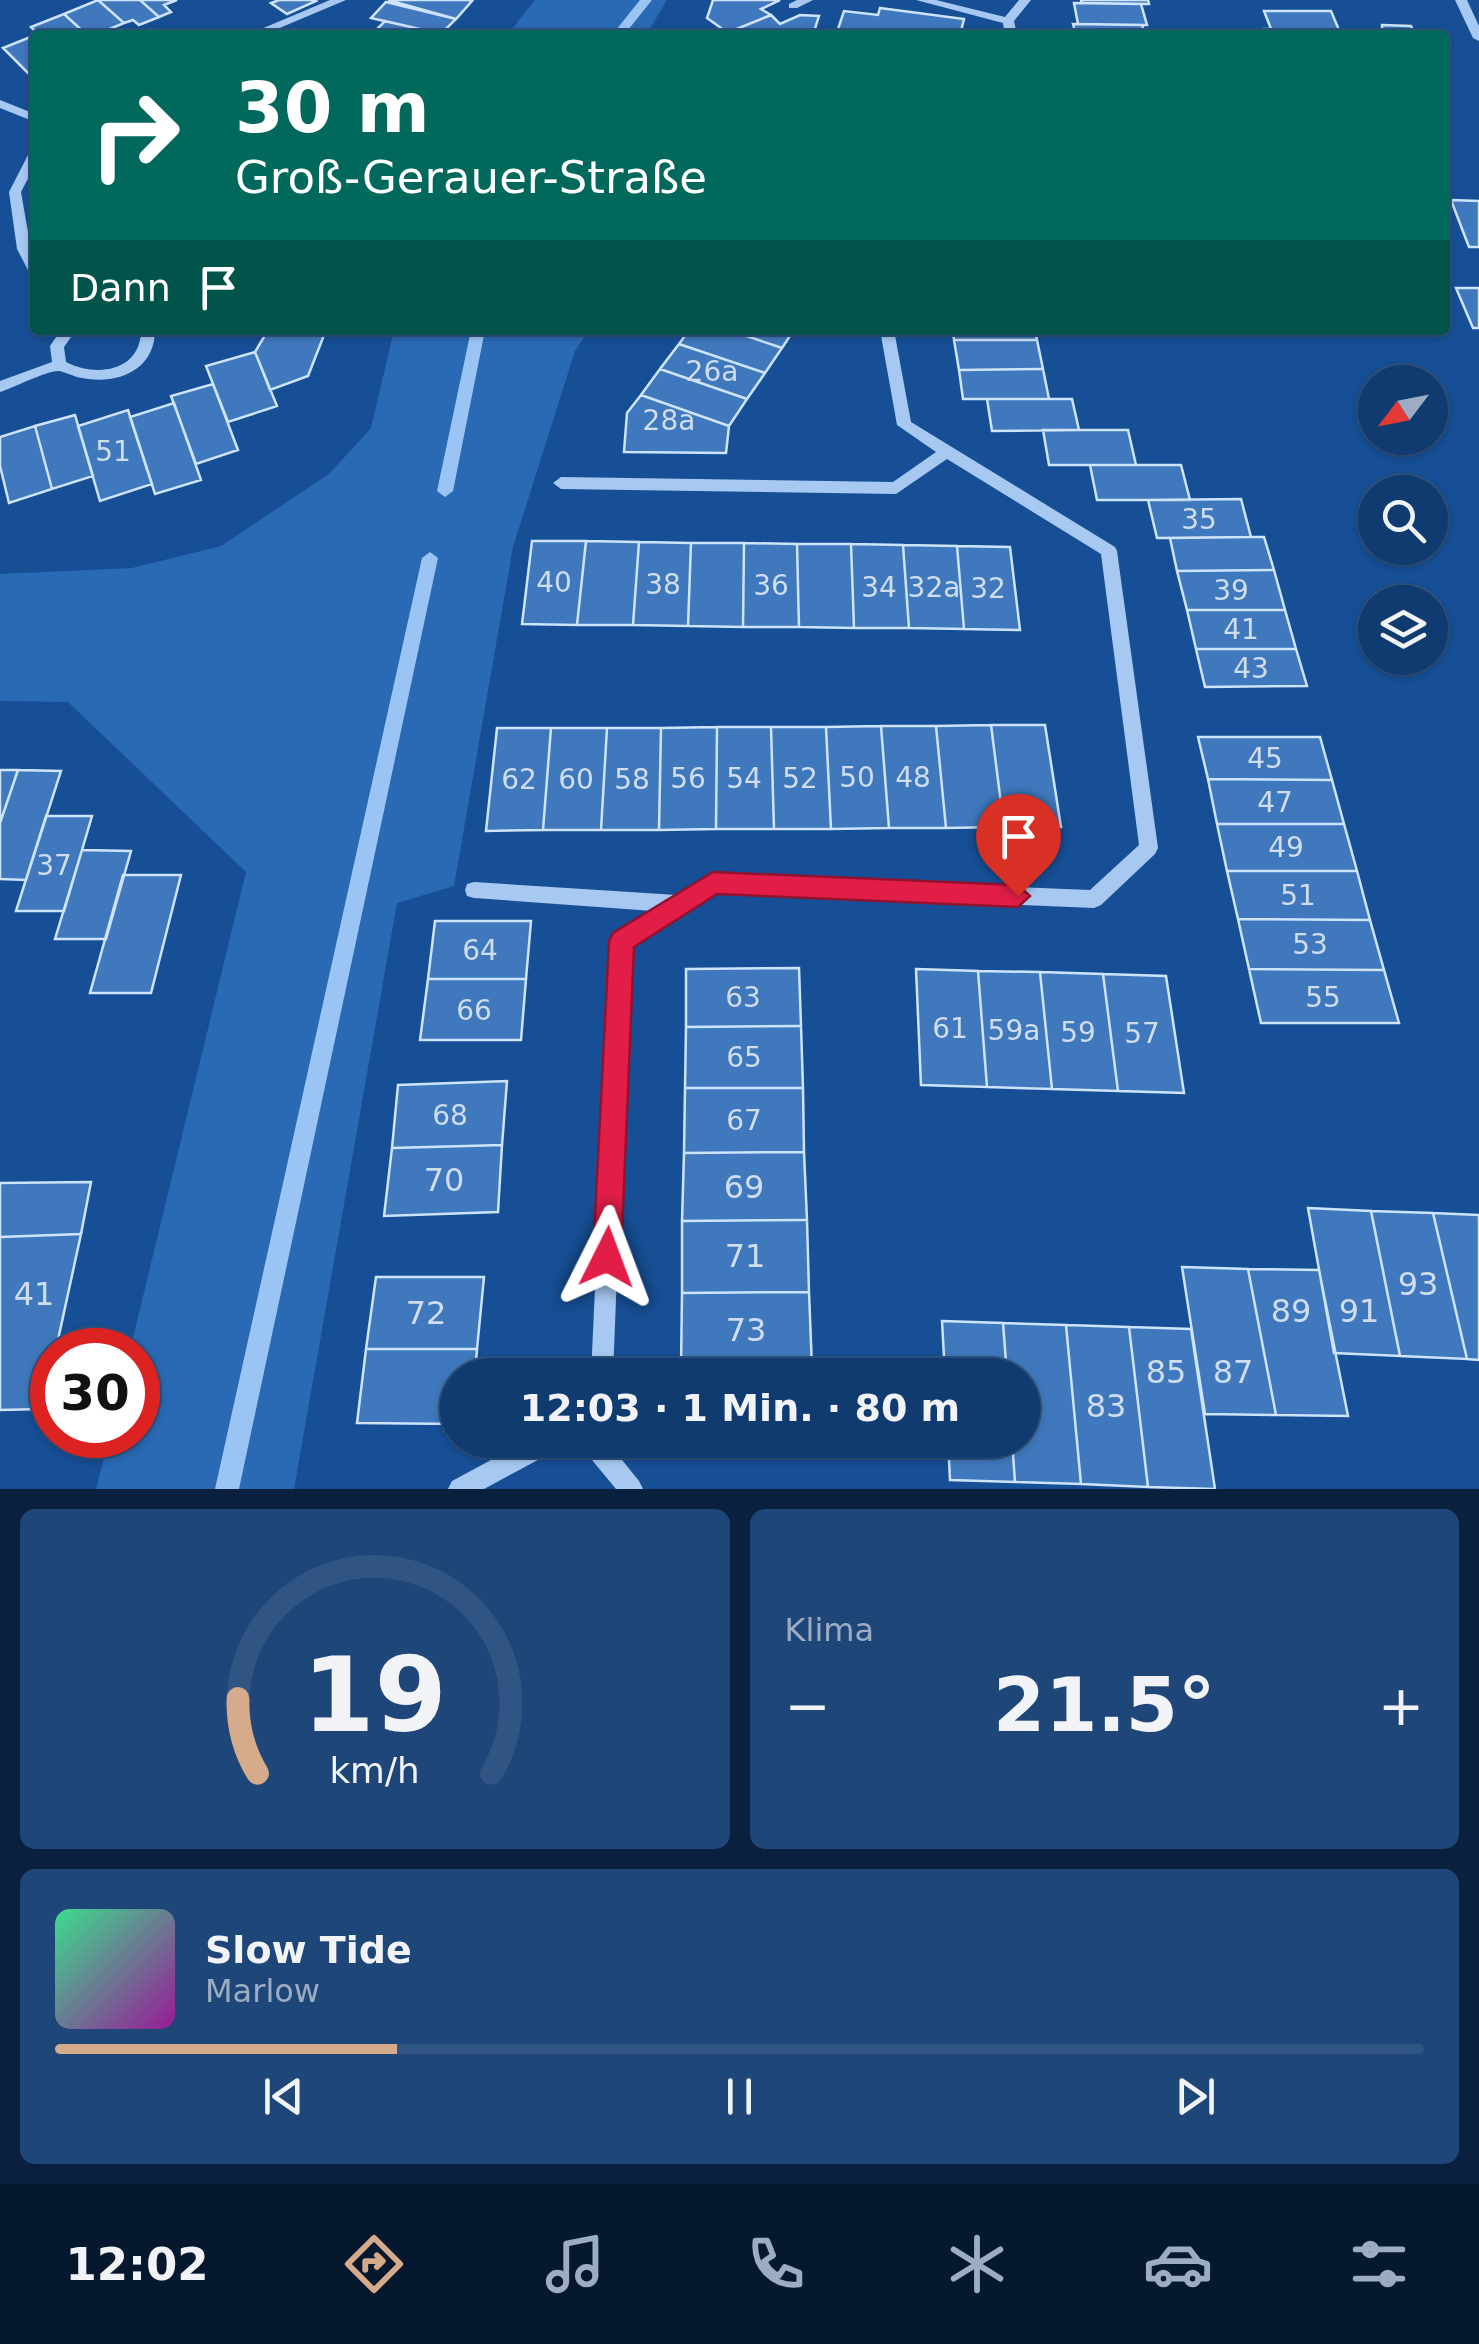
<!DOCTYPE html>
<html lang="de">
<meta charset="utf-8">
<style>
:root{--surface:#103b70;--page:#1e4678;--text:#f1f3f6;--muted:#9cadc3;--line:#305583;--accent:#d6ab8b}
body{margin:0;font-family:"DejaVu Sans",sans-serif;background:var(--page);color:var(--text);height:100vh;display:flex;flex-direction:column;font-size:38px;white-space:nowrap}
*{box-sizing:border-box;margin:0}
p{font-size:32px;color:var(--muted)}
.icon{flex:none;width:55px;height:55px;fill:none;stroke:currentColor;stroke-width:2;stroke-linecap:round;stroke-linejoin:round}
.map{position:relative;height:1489px;overflow:hidden}
.panel{display:flex;flex-direction:column;gap:20px;padding:20px;background:#09203e;flex:1}
.panel>*{flex:none}
.top-card{position:absolute;left:30px;top:30px;width:1420px;height:305px;border-radius:10px;box-shadow:0 2px 8px #0004,0 0 0 2px var(--line);background:#00695c;color:#fff;overflow:hidden}
.needle{width:65px;rotate:238deg}
.fabs{position:absolute;left:1358px;top:365px;display:grid;gap:20px}
.fabs a{display:grid;place-items:center;width:90px;height:90px;border-radius:50%;background:var(--surface);box-shadow:0 2px 8px #0004,0 0 0 2px var(--line);font-size:50px}
.speed{position:absolute;left:30px;top:1328px;display:flex;gap:20px;font-size:50px;font-weight:700;text-align:center}
.speed>*{display:grid;place-content:center;width:130px;height:130px;border-radius:50%;background:var(--surface);box-shadow:0 2px 8px #0004,0 0 0 2px var(--line);line-height:1}
.speed .limit{border:15px solid #d22;background:#fff;color:#111}
.pin{position:absolute;display:grid;place-items:center;width:85px;height:85px;color:#fff;margin:-102px -42px;border-radius:50% 50% 50% 0;rotate:-45deg;box-shadow:0 0 10px #0007}
.pin .icon{rotate:45deg}
.me{position:absolute;width:110px;margin:-55px;rotate:3deg;stroke-linejoin:round;filter:drop-shadow(0 0 8px #0008)}
.turn{display:flex;align-items:center;gap:35px;height:210px;padding:0 40px;font-size:45px}
.turn .icon{width:130px;height:130px;stroke-width:2.5}
.turn b{display:block;font-size:70px;line-height:85px}
.then{display:flex;align-items:center;height:95px;padding:0 40px;background:#0003;gap:20px;font-size:38px}
.big{font-size:75px;font-weight:700;line-height:1.1}
.panel .tile{flex:1;display:flex;flex-direction:column;justify-content:center;gap:15px;min-width:0;padding:0 35px;border-radius:15px;background:var(--page)}
.panel .dial{align-items:center;gap:0}
.dial svg{height:260px;overflow:visible;fill:none;stroke:var(--line);stroke-width:7;stroke-linecap:round;text-anchor:middle}
.dial text{fill:var(--text);stroke:none}
.song{display:flex;align-items:center;gap:30px}
.cover{width:120px;height:120px;border-radius:15px;background:linear-gradient(135deg,hsl(150 70% 55%),hsl(300 70% 35%))}
.played{height:10px;border-radius:5px;background:linear-gradient(90deg,var(--accent) 25%,var(--line) 25%)}
.keys{display:flex;justify-content:space-around;direction:ltr}
.heat{display:flex;justify-content:space-between;align-items:center;font-size:55px;direction:ltr}
.panel .tiles{flex:1;display:grid;gap:20px;grid-template-columns:1fr 1fr}
.tile:last-child{grid-column:span 2}
.trip{position:absolute;left:440px;top:1358px;width:600px;height:100px;border-radius:50px;background:var(--surface);box-shadow:0 2px 8px #0004,0 0 0 2px var(--line);font-weight:700;line-height:100px;text-align:center}
.tab-bar{display:flex;height:160px;justify-content:space-around;align-items:center;background:#06182d;color:var(--muted)}
.tab-bar .icon{width:70px;height:70px}
.tab-bar .active{color:var(--accent)}
.tab-bar b{font-size:45px;color:var(--text)}
.map>svg:first-child{display:block}
</style>
<div class="map">
<svg width="1479" height="1489" viewBox="0 0 1479 1489">
<rect width="100%" height="100%" fill="#164f95"/>
<path fill="#2a69b3" d="M 535,0 L 667,0 L 646,35 L 507,35 Z
M 394,330 L 589,330 L 575,351 L 513,547 L 454,886 L 397,903 L 294,1489 L 96,1489 L 110,1435 L 138,1435 L 138,1350 L 130,1350 L 246,872 L 68,702 L 0,701 L 0,574 L 132,568 L 221,546 L 329,474 L 371,428 Z"/>
<g fill="none" stroke-linecap="round" stroke-linejoin="round">
<path fill="#99c4f4" fill-rule="evenodd" d="M 640,0 L 652,0 L 624,35 L 612,35 Z
M 471,330 L 485,330 L 453,491 L 445,497 L 437,491 Z
M 430,552 L 438,558 L 239,1489 L 215,1489 L 422,558 Z"/>
</g>
<path fill="#3f78bc" stroke="#cee3fc" stroke-width="2.5" d="M 98,0 L 140,0 L 159,17 L 139,25 L 133,20 L 124,23 Z
M 98,0 L 124,23 L 105,31 L 107,35 L 87,35 L 64,14 Z
M 140,0 L 177,0 L 164,5 L 171,12 L 159,17 Z
M 279,0 L 314,0 L 316,1 L 287,14 L 271,3 Z
M 388,0 L 468,0 L 472,1 L 456,19 Z
M 713,0 L 780,0 L 761,9 L 771,15 L 722,35 L 718,35 L 721,28 L 707,18 Z
M 1081,0 L 1148,0 L 1149,4 L 1082,3 Z
M 386,2 L 456,19 L 441,34 L 371,18 Z
M 1074,3 L 1141,4 L 1147,25 L 1078,24 Z
M 880,8 L 964,19 L 960,35 L 836,35 L 844,11 L 878,15 Z
M 1264,11 L 1331,11 L 1339,30 L 1271,29 Z
M 64,14 L 87,35 L 39,35 L 31,27 Z
M 771,15 L 780,24 L 800,15 L 819,16 L 813,35 L 722,35 Z
M 385,21 L 441,34 L 371,35 Z
M 1073,24 L 1142,25 L 1145,35 L 1076,35 Z
M 1382,25 L 1411,26 L 1415,35 L 1382,35 Z
M 1264,29 L 1333,30 L 1335,35 L 1266,35 Z
M 38,34 L 35,35 L 33,78 L 3,48 Z
M 1451,200 L 1479,201 L 1479,247 L 1469,247 Z
M 1456,288 L 1479,288 L 1479,328 L 1473,328 Z
M 268,330 L 326,330 L 308,376 L 270,390 L 255,352 Z
M 689,330 L 729,330 L 782,348 L 765,373 L 679,344 Z
M 729,330 L 794,330 L 782,348 Z
M 953,330 L 1035,330 L 1037,340 L 954,340 Z
M 954,340 L 1037,340 L 1043,369 L 959,370 Z
M 679,344 L 765,373 L 747,399 L 660,369 Z
M 255,352 L 277,406 L 228,422 L 206,366 Z
M 660,369 L 747,399 L 729,426 L 641,395 Z
M 1043,369 L 1049,399 L 963,399 L 959,370 Z
M 213,384 L 238,450 L 196,464 L 171,396 Z
M 641,395 L 729,426 L 726,453 L 624,452 L 627,413 Z
M 987,399 L 1072,399 L 1079,430 L 992,431 Z
M 174,403 L 201,480 L 155,494 L 130,417 Z
M 128,410 L 152,484 L 100,501 L 78,426 Z
M 75,415 L 93,476 L 52,489 L 35,426 Z
M 35,426 L 52,489 L 9,503 L 0,466 L 0,437 Z
M 1043,430 L 1128,430 L 1136,465 L 1049,465 Z
M 1090,465 L 1181,465 L 1190,500 L 1097,500 Z
M 1241,499 L 1251,537 L 1157,538 L 1148,500 Z
M 1251,537 L 1264,537 L 1274,570 L 1177,571 L 1170,538 Z
M 532,541 L 586,541 L 577,625 L 522,624 Z
M 586,541 L 639,542 L 633,625 L 577,625 Z
M 639,542 L 691,543 L 688,626 L 633,625 Z
M 691,543 L 744,543 L 743,627 L 688,626 Z
M 744,543 L 797,544 L 799,627 L 743,627 Z
M 797,544 L 851,544 L 854,628 L 799,627 Z
M 851,544 L 903,545 L 909,628 L 854,628 Z
M 903,545 L 957,546 L 964,629 L 909,628 Z
M 957,546 L 1010,547 L 1020,630 L 964,629 Z
M 1274,570 L 1285,610 L 1187,610 L 1177,571 Z
M 1187,610 L 1285,610 L 1296,649 L 1196,649 Z
M 1196,649 L 1296,649 L 1307,686 L 1205,687 Z
M 991,725 L 1045,725 L 1061,827 L 1004,827 Z
M 991,725 L 1004,827 L 946,828 L 936,726 Z
M 881,726 L 936,726 L 946,828 L 889,828 Z
M 881,726 L 889,828 L 831,829 L 826,727 Z
M 717,727 L 771,727 L 774,829 L 716,829 Z
M 717,727 L 716,829 L 659,830 L 661,728 Z
M 771,727 L 826,727 L 831,829 L 774,829 Z
M 497,728 L 551,728 L 543,830 L 486,831 Z
M 551,728 L 607,728 L 601,830 L 543,830 Z
M 607,728 L 661,728 L 659,830 L 601,830 Z
M 1198,737 L 1320,737 L 1332,780 L 1208,779 Z
M 0,770 L 18,770 L 0,823 Z
M 18,770 L 61,771 L 26,880 L 0,879 L 0,823 Z
M 1208,779 L 1332,780 L 1344,824 L 1217,824 Z
M 46,816 L 92,816 L 64,911 L 16,911 Z
M 1217,824 L 1344,824 L 1357,871 L 1227,871 Z
M 82,850 L 131,851 L 106,939 L 55,939 Z
M 1227,871 L 1357,871 L 1370,920 L 1238,919 Z
M 123,875 L 181,875 L 151,993 L 90,993 Z
M 1238,919 L 1370,920 L 1384,970 L 1249,969 Z
M 435,921 L 531,921 L 526,979 L 428,979 Z
M 799,968 L 801,1026 L 686,1027 L 686,969 Z
M 916,969 L 978,971 L 987,1087 L 921,1085 Z
M 1249,969 L 1384,970 L 1399,1023 L 1261,1023 Z
M 978,971 L 1040,972 L 1052,1089 L 987,1087 Z
M 1040,972 L 1103,974 L 1118,1091 L 1052,1089 Z
M 1103,974 L 1166,976 L 1184,1093 L 1118,1091 Z
M 428,979 L 526,979 L 521,1040 L 420,1040 Z
M 801,1026 L 803,1088 L 685,1088 L 686,1027 Z
M 507,1081 L 502,1145 L 392,1148 L 398,1085 Z
M 685,1088 L 803,1088 L 804,1152 L 684,1153 Z
M 502,1145 L 498,1212 L 384,1216 L 392,1148 Z
M 804,1152 L 807,1220 L 682,1221 L 684,1153 Z
M 91,1182 L 81,1234 L 0,1237 L 0,1183 Z
M 1308,1208 L 1371,1211 L 1400,1356 L 1334,1353 Z
M 1371,1211 L 1433,1213 L 1467,1359 L 1400,1356 Z
M 1433,1213 L 1479,1215 L 1479,1360 L 1467,1359 Z
M 807,1220 L 809,1292 L 682,1293 L 682,1221 Z
M 81,1234 L 43,1409 L 0,1410 L 0,1237 Z
M 1182,1267 L 1248,1269 L 1276,1415 L 1205,1414 Z
M 1248,1269 L 1319,1270 L 1348,1416 L 1276,1415 Z
M 376,1277 L 484,1277 L 477,1349 L 366,1349 Z
M 809,1292 L 812,1368 L 681,1368 L 682,1293 Z
M 942,1321 L 1003,1323 L 1007,1375 L 945,1375 Z
M 1003,1323 L 1066,1325 L 1081,1484 L 1015,1482 L 1012,1440 L 1022,1440 L 1022,1375 L 1007,1375 Z
M 1066,1325 L 1129,1327 L 1148,1487 L 1081,1484 Z
M 1129,1327 L 1191,1329 L 1215,1489 L 1148,1487 Z
M 366,1349 L 477,1349 L 475,1375 L 458,1375 L 458,1424 L 357,1423 Z
M 681,1368 L 812,1368 L 812,1375 L 680,1375 Z
M 679,1440 L 814,1440 L 814,1448 L 679,1448 Z
M 948,1440 L 1012,1440 L 1015,1482 L 950,1480 Z"/>
<g fill="none" stroke-linecap="round" stroke-linejoin="round">
<path fill="#a7c9f1" fill-rule="evenodd" d="M 330,0 L 346,0 L 263,35 L 247,35 Z
M 797,0 L 813,0 L 797,8 L 789,8 L 789,4 Z
M 916,0 L 936,0 L 1005,17 L 1019,0 L 1031,0 L 1014,21 L 1017,35 L 1005,35 L 1003,23 Z
M 1455,0 L 1467,0 L 1479,26 L 1479,41 L 1473,38 Z
M 0,100 L 35,114 L 35,122 L 0,108 Z
M 35,149 L 35,165 L 21,192 L 31,249 L 35,258 L 35,275 L 30,274 L 17,249 L 9,192 L 29,153 Z
M 61,330 L 76,330 L 64,347 L 66,362 C 97,378 141,371 141,330 L 155,330 C 155,370 118,385 82,378 C 74,377 66,372 59,371 C 48,370 13,388 0,392 L 0,381 L 52,362 L 50,346 Z
M 880,330 L 894,330 L 911,422 L 1115,547 L 1117,551 L 1158,848 L 1155,854 L 1101,905 L 1094,908 L 716,892 L 630,946 L 613,1375 L 591,1375 L 611,941 L 614,935 L 653,911 L 474,898 L 467,896 L 465,890 L 467,884 L 474,882 L 677,895 L 713,875 L 1090,890 L 1139,845 L 1101,554 L 947,459 L 896,494 L 561,489 L 553,483 L 561,477 L 893,482 L 936,452 L 897,425 Z
M 528,1440 L 610,1440 L 610,1445 L 639,1481 L 643,1489 L 616,1489 L 592,1460 L 549,1454 L 484,1489 L 448,1489 L 452,1481 Z"/>
</g>
<path fill="#e11d48" stroke="#92132f" stroke-width="2.5" d="M 713,872 L 1018,885 L 1030,896 L 1018,907 L 717,894 L 634,947 L 621,1257 L 617,1267 L 607,1271 L 597,1267 L 593,1257 L 609,941 L 613,933 Z"/>
<g text-anchor="middle" stroke-width="8" stroke-linejoin="round" paint-order="stroke">
<g font-size="28" fill="#cfddee">
<text x="712" y="381">26a</text>
<text x="669" y="430">28a</text>
<text x="113" y="461">51</text>
<text x="1199" y="529">35</text>
<text x="554" y="592">40</text>
<text x="663" y="594">38</text>
<text x="771" y="595">36</text>
<text x="879" y="597">34</text>
<text x="934" y="597">32a</text>
<text x="988" y="598">32</text>
<text x="1231" y="600">39</text>
<text x="1241" y="639">41</text>
<text x="1251" y="678">43</text>
<text x="1265" y="768">45</text>
<text x="857" y="787">50</text>
<text x="913" y="787">48</text>
<text x="688" y="788">56</text>
<text x="744" y="788">54</text>
<text x="800" y="788">52</text>
<text x="519" y="789">62</text>
<text x="576" y="789">60</text>
<text x="632" y="789">58</text>
<text x="1275" y="812">47</text>
<text x="1286" y="857">49</text>
<text x="54" y="875">37</text>
<text x="1298" y="905">51</text>
<text x="1310" y="954">53</text>
<text x="480" y="960">64</text>
<text x="743" y="1007">63</text>
<text x="1323" y="1007">55</text>
<text x="474" y="1020">66</text>
<text x="950" y="1038">61</text>
<text x="1014" y="1040">59a</text>
<text x="1078" y="1042">59</text>
<text x="1142" y="1043">57</text>
<text x="744" y="1067">65</text>
<text x="450" y="1125">68</text>
<text x="744" y="1130">67</text>
</g>
<g font-size="32" fill="#cfddee">
<text x="444" y="1191">70</text>
<text x="744" y="1198">69</text>
<text x="745" y="1267">71</text>
<text x="1418" y="1295">93</text>
<text x="34" y="1305">41</text>
<text x="1291" y="1322">89</text>
<text x="1359" y="1322">91</text>
<text x="426" y="1324">72</text>
<text x="746" y="1341">73</text>
<text x="1166" y="1383">85</text>
<text x="1233" y="1383">87</text>
<text x="1106" y="1417">83</text>
</g>
</g>
</svg>
<div class="fabs">
<a><svg class="needle" viewBox="-14 -14 28 28"><path d="M0-13l5 13h-10z" fill="#e53935"/><path d="M0 13l5-13h-10z" fill="#9cadc3"/></svg></a>
<a><svg class="icon" aria-label="search" viewBox="0 0 24 24"><circle cx="10" cy="10" r="6"/><path d="M15 15l6 6"/></svg></a>
<a><svg class="icon" aria-label="layers" viewBox="0 0 24 24"><path d="M12 4l9 5-9 5-9-5zM3 14l9 5 9-5"/></svg></a>
</div>
<div class="speed"><div class="limit">30</div></div>
<div class="pin" style="left:1018px;top:896px;background:#d93025"><svg class="icon" aria-label="arrive" viewBox="0 0 24 24"><path d="M6 21V4h12l-3 4 3 4H6"/></svg></div>
<svg class="me" style="left:607px;top:1257px" viewBox="-20 -20 40 40"><path d="M0-17L14 15 0 8-14 15z" fill="#e11d48" stroke="#fff" stroke-width="4"/></svg>
<div class="trip">12:03 · 1 Min. · 80 m</div>
<div class="top-card">
<div class="turn"><svg class="icon" aria-label="right" viewBox="0 0 24 24"><path d="M7 20v-9h11M14 6l5 5-5 5"/></svg><div><b>30 m</b>Groß-Gerauer-Straße</div></div>
<div class="then">Dann<svg class="icon" aria-label="arrive" viewBox="0 0 24 24"><path d="M6 21V4h12l-3 4 3 4H6"/></svg></div>
</div>
</div>
<section class="panel">
<div class="tiles">
<div class="tile dial"><svg viewBox="0 0 100 80">
<path d="M14 69A42 42 0 1 1 86 69"/>
<path d="M14 69A42 42 0 0 1 8 46" stroke="#d6ab8b"/>
<text x="50" y="56" font-size="32" font-weight="700">19</text>
<text x="50" y="72" font-size="11">km/h</text>
</svg></div>
<div class="tile"><p>Klima</p>
<div class="heat"><a>−</a><b class="big">21.5°</b><a>+</a></div>
</div>
<div class="tile">
<div class="song"><i class="cover"></i><div><b>Slow Tide</b><p>Marlow</p></div></div>
<div class="played"></div>
<div class="keys"><svg class="icon" aria-label="previous" viewBox="0 0 24 24"><path d="M18 5L8 12l10 7zM5 5v14"/></svg><svg class="icon" aria-label="pause" viewBox="0 0 24 24"><path d="M8 5v14M16 5v14"/></svg><svg class="icon" aria-label="next" viewBox="0 0 24 24"><path d="M6 5l10 7-10 7zM19 5v14"/></svg></div>
</div>
</div>
</section>
<nav class="tab-bar">
<b>12:02</b>
<svg class="icon active" aria-label="directions" viewBox="0 0 24 24"><path d="M12 3l9 9-9 9-9-9zM9 14v-3h6M13 9l2 2-2 2"/></svg>
<svg class="icon" aria-label="music" viewBox="0 0 24 24"><path d="M9 18V5l10-2v13"/><circle cx="6" cy="18" r="3"/><circle cx="16" cy="16" r="3"/></svg>
<svg class="icon" aria-label="phone" viewBox="0 0 24 24"><path d="M5 4h4l2 5-3 2q2 4 5 5l2-3 5 2v4C11 20 4 13 5 4z"/></svg>
<svg class="icon" aria-label="climate" viewBox="0 0 24 24"><path d="M12 3v18M4 7l16 10M4 17L20 7"/></svg>
<svg class="icon" aria-label="car" viewBox="0 0 24 24"><path d="M5 17H2v-5l4-1 3-4h7l3 4 3 1v5h-3M9 17h6M6 11h13"/><circle cx="7" cy="17" r="2"/><circle cx="17" cy="17" r="2"/></svg>
<svg class="icon" aria-label="filters" viewBox="0 0 24 24"><path d="M4 7h16M4 17h16"/><circle cx="9" cy="7" r="2"/><circle cx="15" cy="17" r="2"/></svg>
</nav>
